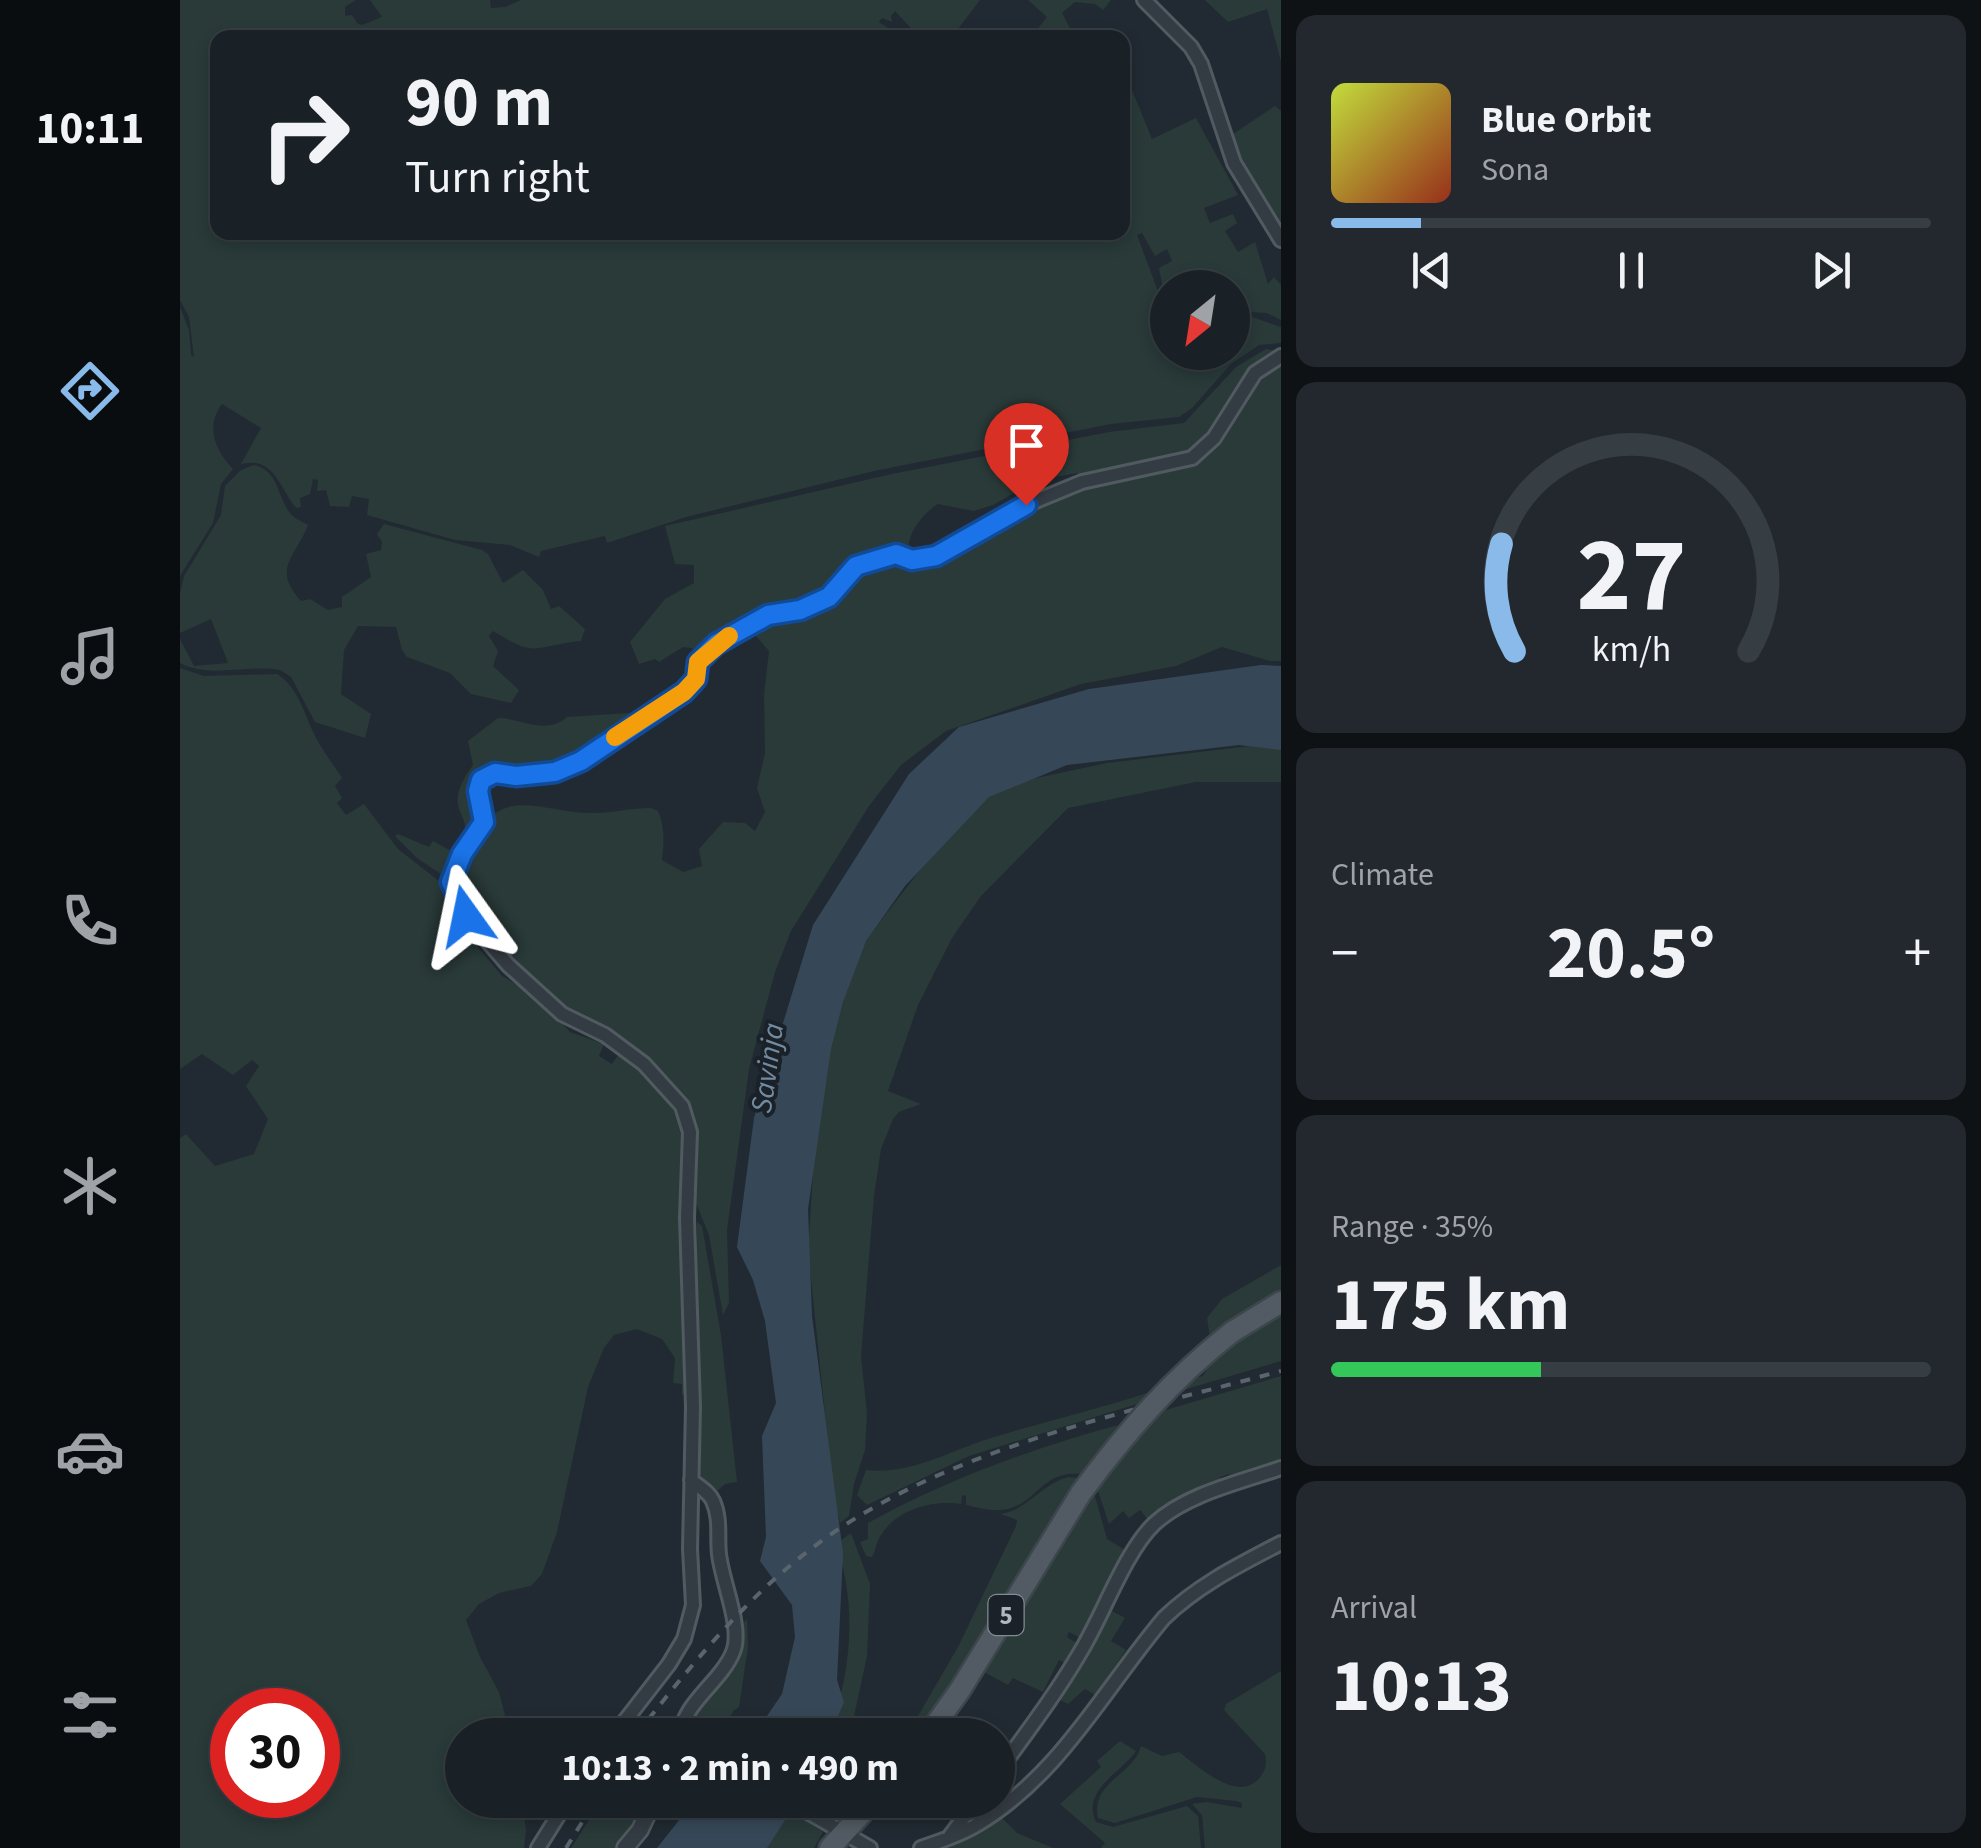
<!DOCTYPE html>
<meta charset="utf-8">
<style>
:root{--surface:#192026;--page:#22282e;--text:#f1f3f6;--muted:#9fa3a7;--line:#373e43;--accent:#89baea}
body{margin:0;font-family:"Source Sans 3",sans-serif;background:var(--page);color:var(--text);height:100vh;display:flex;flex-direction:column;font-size:38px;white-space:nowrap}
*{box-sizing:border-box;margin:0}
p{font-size:32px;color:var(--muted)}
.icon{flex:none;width:55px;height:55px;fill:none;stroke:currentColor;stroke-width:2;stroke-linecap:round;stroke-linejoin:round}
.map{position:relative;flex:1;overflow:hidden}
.sheet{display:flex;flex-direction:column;gap:15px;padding:15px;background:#0e1215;width:700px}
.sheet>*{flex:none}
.guide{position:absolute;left:30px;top:30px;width:920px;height:210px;border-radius:20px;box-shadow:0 5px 15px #0003,0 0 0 2px var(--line);background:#192026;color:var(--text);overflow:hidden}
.needle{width:65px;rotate:210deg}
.fabs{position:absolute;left:970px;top:270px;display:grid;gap:20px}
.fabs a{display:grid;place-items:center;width:100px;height:100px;border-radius:50%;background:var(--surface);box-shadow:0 5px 15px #0003,0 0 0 2px var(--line);font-size:50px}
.speed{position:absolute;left:30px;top:1688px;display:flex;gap:20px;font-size:50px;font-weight:700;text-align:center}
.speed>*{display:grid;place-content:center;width:130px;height:130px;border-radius:50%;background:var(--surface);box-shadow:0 5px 15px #0003,0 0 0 2px var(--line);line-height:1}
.speed .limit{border:15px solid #d22;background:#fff;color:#111}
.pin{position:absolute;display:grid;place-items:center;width:85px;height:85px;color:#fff;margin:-102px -42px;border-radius:50% 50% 50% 0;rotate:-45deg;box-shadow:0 0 10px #0007}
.pin .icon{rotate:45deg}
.me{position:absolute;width:110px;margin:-55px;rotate:348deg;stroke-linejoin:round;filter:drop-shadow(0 0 8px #0008)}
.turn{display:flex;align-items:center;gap:35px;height:210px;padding:0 30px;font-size:45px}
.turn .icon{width:130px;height:130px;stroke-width:2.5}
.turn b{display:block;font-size:70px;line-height:85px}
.big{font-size:75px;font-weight:700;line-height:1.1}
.sheet .widget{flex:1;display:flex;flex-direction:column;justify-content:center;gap:15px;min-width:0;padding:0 35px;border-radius:20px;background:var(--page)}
.sheet .dial{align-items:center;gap:0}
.dial svg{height:260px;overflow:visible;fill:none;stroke:var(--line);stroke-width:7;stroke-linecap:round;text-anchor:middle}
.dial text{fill:var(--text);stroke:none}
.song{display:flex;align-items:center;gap:30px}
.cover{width:120px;height:120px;border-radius:15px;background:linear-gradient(135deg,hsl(70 70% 55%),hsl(10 70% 35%))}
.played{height:10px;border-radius:5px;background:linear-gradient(90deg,var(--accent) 15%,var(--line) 15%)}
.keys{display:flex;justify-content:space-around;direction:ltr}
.heat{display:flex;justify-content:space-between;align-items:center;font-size:55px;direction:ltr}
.charge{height:15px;border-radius:8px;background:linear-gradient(90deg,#34c759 35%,var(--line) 0)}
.trip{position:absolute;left:265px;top:1718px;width:570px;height:100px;border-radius:50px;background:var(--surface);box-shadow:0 5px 15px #0003,0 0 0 2px var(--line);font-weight:700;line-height:100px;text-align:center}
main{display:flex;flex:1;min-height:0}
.menu{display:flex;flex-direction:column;width:180px;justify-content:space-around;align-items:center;background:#0a0d0f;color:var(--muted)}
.menu .icon{width:70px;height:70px}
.menu .on{color:var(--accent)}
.menu b{font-size:45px;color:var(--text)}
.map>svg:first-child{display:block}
</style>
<main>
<nav class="menu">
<b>10:11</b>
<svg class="icon on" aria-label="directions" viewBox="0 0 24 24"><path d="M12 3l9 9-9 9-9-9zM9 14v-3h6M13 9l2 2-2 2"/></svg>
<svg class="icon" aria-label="music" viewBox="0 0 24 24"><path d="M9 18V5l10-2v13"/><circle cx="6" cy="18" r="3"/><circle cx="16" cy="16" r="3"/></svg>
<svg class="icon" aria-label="phone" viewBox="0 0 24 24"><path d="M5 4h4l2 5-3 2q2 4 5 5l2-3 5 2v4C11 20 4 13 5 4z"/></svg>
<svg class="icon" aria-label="climate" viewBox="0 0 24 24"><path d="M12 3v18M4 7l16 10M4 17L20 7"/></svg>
<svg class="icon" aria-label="car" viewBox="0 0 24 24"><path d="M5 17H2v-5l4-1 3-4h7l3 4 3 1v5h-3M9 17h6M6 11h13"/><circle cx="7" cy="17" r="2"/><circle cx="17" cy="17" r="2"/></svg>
<svg class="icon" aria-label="filters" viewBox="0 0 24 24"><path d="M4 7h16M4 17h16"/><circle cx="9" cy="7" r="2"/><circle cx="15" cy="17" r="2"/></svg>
</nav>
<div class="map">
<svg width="1101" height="1848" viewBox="0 0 1101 1848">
<rect width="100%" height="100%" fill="#212a32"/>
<path fill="#293a38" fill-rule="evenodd" d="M 0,0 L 176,0 L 165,7 L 165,16 L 172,15 L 177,23 L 182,25 L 202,17 L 190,0 L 310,0 L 311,8 L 325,7 L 341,0 L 800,0 L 772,37 L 739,37 L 715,11 L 711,16 L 712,22 L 702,18 L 699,22 L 714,32 L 720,30 L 728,37 L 38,38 L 38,232 L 942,232 L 943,76 L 948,80 L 972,139 L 1016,118 L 1058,195 L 1024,208 L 1030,223 L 1053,214 L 1057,223 L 1045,231 L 1058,252 L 1075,242 L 1088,284 L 1094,277 L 1101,285 L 1101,320 L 1087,313 L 1053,311 L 1052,288 L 988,288 L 987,293 L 983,290 L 979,268 L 992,261 L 987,249 L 975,256 L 962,233 L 957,235 L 979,294 L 987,303 L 988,352 L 1052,352 L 1053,317 L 1072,317 L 1101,327 L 1101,343 L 1079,345 L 1051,364 L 1012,408 L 999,417 L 931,424 L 694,471 L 506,517 L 427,543 L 425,536 L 361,551 L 359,557 L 330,545 L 275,540 L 187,515 L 189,499 L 172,496 L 169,507 L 150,506 L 146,490 L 137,491 L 138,480 L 133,479 L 130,494 L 120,498 L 121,507 L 116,508 C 99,487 94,456 61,464 L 81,428 L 42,404 C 25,427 35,450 53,469 L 41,484 L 33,523 L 0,576 L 0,307 L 9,330 L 11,355 L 14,357 L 9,317 L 0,300 Z
M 848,0 L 931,0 L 923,10 L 915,4 L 895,2 L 882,13 L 892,32 L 890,38 L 851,37 L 867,17 Z
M 1025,0 L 1101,0 L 1101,61 L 1087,9 L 1048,22 Z
M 1095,106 L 1101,111 L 1101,232 L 1091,210 L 1067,182 L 1050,136 Z
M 1086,349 L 1097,351 L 1081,362 L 1031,433 L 1013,452 L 928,468 L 901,477 L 897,473 L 857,480 L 813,505 L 794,511 L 758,504 C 741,515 725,536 729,556 L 697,554 L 682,558 L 652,588 L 634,599 L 582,612 L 542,634 L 527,638 L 527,642 L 531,641 L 524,650 L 503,647 L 479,662 L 475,659 L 459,664 L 450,642 L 485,599 L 514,583 L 514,565 L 495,564 L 485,526 L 712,474 L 929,432 L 1004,423 L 1056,367 Z
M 1101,367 L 1101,661 L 1090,661 L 1042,647 L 996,666 L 901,684 L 766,731 L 721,765 L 689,806 L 611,931 L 595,972 L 569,1069 L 547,1230 L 549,1303 L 543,1315 L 529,1235 L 513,1196 L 513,1127 L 469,1064 L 454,1049 L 426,1035 L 397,1028 L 296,925 L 277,884 L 283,857 L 287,859 L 298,843 L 296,839 C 320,785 362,812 407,813 C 429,814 450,808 471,808 L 478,811 C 485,826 484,843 482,860 L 503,872 L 522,866 L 519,849 L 543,822 L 565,823 L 575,831 L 585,812 L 577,788 L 585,753 L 584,695 L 589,651 L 568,627 L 631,609 L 681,568 L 700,562 L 750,564 L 771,556 L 874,496 L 929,477 L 1011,462 C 1030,438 1072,369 1101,367 Z
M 74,465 C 101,471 96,500 113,516 C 118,520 123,522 128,525 C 116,557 91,568 121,601 L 130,599 L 148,610 L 162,607 L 162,597 L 191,577 L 186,554 L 201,550 L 202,542 L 197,534 L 204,524 L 302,550 L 308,554 L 323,583 L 343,570 L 363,590 L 371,609 L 379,606 L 405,629 L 401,641 C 386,642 373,646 359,648 C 343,651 326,638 313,631 L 309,636 L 318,651 L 313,666 L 339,690 L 331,703 L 291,694 L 270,673 L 227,657 L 222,650 L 216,627 L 178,626 L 164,650 L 161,694 L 191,714 L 185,738 L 135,722 L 111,677 L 100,670 C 67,664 30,679 0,663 L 0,639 L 14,666 L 48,663 L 31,619 L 0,633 L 0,594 L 4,576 L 41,515 L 45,486 L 61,470 Z
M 0,668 L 24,676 L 97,674 C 119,688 124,714 135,736 C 143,751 153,764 162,778 L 155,786 L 162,798 L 157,803 L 166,815 L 184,804 L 218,849 L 269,889 L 271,901 L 297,946 L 322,976 L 358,997 L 390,1032 L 424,1044 L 419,1056 L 432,1064 L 441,1051 C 468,1069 492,1096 504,1127 L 506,1395 L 502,1395 L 502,1384 L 493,1383 L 495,1358 L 482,1339 L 457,1329 L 434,1335 L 424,1348 L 408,1387 L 377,1532 L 362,1574 L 351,1586 L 319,1593 L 299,1604 L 286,1620 L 300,1657 L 319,1692 L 330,1735 L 282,1735 L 282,1800 L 341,1800 L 346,1829 L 344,1848 L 0,1848 L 0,1138 L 6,1134 L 35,1166 L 74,1154 L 88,1119 L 66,1086 L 79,1066 L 72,1060 L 53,1075 L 22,1054 L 0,1069 ZM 52,1710 L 138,1710 L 138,1795 L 52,1795 Z
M 450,713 L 454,717 L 423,740 L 409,757 L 365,768 L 306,775 L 297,822 L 292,831 L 285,828 C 285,818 279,813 278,804 C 276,790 285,776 293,765 L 288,741 L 318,718 C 342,718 365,736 387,717 Z
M 1070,746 L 1101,747 L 1101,782 L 1016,782 L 888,808 L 801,896 L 772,938 L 738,1005 L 708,1091 L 741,1104 L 719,1112 L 713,1119 L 701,1149 L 694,1196 L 681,1356 L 687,1413 L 685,1450 L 674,1484 L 669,1516 L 660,1523 L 653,1491 L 628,1250 L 637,1115 L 643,1066 L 676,960 L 689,936 L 761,843 L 812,793 L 838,782 L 927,763 Z
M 218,834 L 249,847 L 253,841 L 275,853 L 268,879 L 237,858 L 215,836 Z
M 517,1222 L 522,1226 L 541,1335 L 557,1482 L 545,1484 L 537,1491 L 520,1476 L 518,1463 Z
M 1101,1265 L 1101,1292 L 1030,1337 L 1027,1318 L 1042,1299 Z
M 1101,1312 L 1101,1361 L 993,1393 L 1008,1379 L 1023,1376 L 1036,1356 Z
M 1101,1376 L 1101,1465 L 1053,1483 L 1049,1474 L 1040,1477 L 1042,1487 L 971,1523 L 960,1510 L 949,1518 L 943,1511 L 929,1524 L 916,1485 L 972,1414 Z
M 967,1393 L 957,1404 L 789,1456 L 687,1505 L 677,1495 L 686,1470 C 731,1475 769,1451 811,1438 C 863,1422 915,1410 967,1393 Z
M 938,1425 L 901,1474 C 862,1470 859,1501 828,1509 C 814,1512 799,1508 786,1505 L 786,1495 L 782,1496 L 781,1504 C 753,1500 717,1509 701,1535 C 696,1542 696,1550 692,1557 L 686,1556 L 680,1542 L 688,1539 L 688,1523 C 767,1479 851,1449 938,1425 Z
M 889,1477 L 898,1478 C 841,1562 797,1654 735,1735 L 727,1735 L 778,1647 L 836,1526 L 837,1520 L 821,1514 C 849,1509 862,1483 889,1477 Z
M 913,1489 L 927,1539 L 950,1553 L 904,1640 L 889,1632 L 887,1637 L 901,1646 L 889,1665 L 879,1660 L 863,1692 L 833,1678 L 828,1685 L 804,1672 Z
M 671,1533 L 690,1584 L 687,1656 L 670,1735 L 649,1735 C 671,1672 678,1607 656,1544 Z
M 928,1609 L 945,1618 L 931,1641 L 946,1650 L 915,1695 L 905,1689 L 888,1704 L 876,1698 Z
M 567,1619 L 568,1647 L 559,1707 L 553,1711 L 543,1735 L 513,1735 C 505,1703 550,1684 558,1654 C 560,1647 558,1637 558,1630 Z
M 1101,1671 L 1101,1848 L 1025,1848 L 1022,1815 L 1012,1804 L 1027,1802 L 1062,1808 L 1062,1803 L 1056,1801 L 1017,1797 L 935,1823 L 918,1818 C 910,1782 954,1775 961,1746 L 982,1756 L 999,1752 C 1018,1766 1060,1806 1081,1776 C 1086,1769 1087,1763 1085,1754 L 1044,1710 L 1046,1704 Z
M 940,1741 L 956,1751 C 941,1773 901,1790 916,1822 L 933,1827 L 1007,1806 L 1018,1816 L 1021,1848 L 921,1848 L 925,1843 L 880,1804 L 921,1767 L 917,1761 Z
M 422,1800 L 472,1800 L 439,1848 L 391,1848 Z
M 608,1809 L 643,1832 L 634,1848 L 576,1848 Z
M 821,1817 L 837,1833 L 873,1848 L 769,1848 Z"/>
<path fill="#364858" d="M 1081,665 L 1101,666 L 1101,750 L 1059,745 L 887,765 L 809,797 L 725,886 L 686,941 L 663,1002 L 651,1049 L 628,1209 L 632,1316 L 663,1553 L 657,1680 L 664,1702 L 650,1735 L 552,1735 L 559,1722 L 576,1732 L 602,1694 L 615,1637 L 612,1605 L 580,1561 L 586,1537 L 582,1436 L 596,1403 L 585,1321 L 573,1280 L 557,1247 L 574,1118 L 633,925 L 729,774 L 779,727 L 909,689 Z
M 515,1800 L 618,1800 L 587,1848 L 477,1848 Z"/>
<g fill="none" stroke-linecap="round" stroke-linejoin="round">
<g stroke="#515a61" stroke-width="18">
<path id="minor" d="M 964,0 L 1011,47 L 1021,64 L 1054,163 L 1101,240
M 434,1735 L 489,1664 L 504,1639 L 513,1605 L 510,1549 L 513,1407 L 507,1218 L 510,1132 L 502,1106 L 464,1064 L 425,1035 L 382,1014 L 328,965 L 286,916 L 271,882 L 282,854 L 304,823 L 299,791 L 301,781 C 324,768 352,779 377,771 C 412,761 472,714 504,692 L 516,679 L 518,662 L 536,644 L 588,615 L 620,610 L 649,597 L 676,566 L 715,554 L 732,560 L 757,556 L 846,505 L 902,482 L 1012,458 L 1034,438 L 1075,373 L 1101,356
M 501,1735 C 502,1704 541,1682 553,1652 C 563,1628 542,1582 539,1554 C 537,1536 541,1519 533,1501 C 529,1492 519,1487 511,1480
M 818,1772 C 847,1732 876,1694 901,1651 C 923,1615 945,1552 974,1524 C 1006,1494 1061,1482 1101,1468
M 607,1800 L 690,1848
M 770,1836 L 797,1800
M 358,1848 L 388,1800
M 741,1848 C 760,1841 781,1835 798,1824 C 880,1775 924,1689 984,1618 C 1018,1585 1059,1565 1101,1543"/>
</g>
<g stroke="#515a61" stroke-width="20">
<path id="tertiary" d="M 496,1735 L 500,1733
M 445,1848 L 460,1830 L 474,1800"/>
</g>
<g stroke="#3d454d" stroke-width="25">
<path id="primary" d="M 1052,1332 L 1101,1302
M 748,1735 L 780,1690 L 901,1493
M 650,1848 L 694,1800"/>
</g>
<use href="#minor" stroke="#343c43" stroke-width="12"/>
<use href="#tertiary" stroke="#343c43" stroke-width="15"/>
<use href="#primary" stroke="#525b63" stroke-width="20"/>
<path stroke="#5a646d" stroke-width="4" stroke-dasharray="10 10" stroke-linecap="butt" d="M 456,1735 C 508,1669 560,1604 627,1552 C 758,1449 943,1414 1101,1371
M 386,1848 L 416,1800"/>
<g stroke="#3d454d" stroke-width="25" stroke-linecap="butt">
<path id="primary-bridge" d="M 901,1493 C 946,1432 992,1379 1052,1332"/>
</g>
<use href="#primary-bridge" stroke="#525b63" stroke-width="20"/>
</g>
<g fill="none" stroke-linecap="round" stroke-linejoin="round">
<g stroke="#114b97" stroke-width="25">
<path id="route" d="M 286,916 L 271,882 L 282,854 L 304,822 L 298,791 L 301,780 L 315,773 L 336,776 L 375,772 L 401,761 L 504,692 L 516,679 L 518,662 L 536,644 L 588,615 L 620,610 L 649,597 L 676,566 L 716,554 L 732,560 L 756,556 L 846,505"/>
</g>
<use href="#route" stroke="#1a73e8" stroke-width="18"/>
<path stroke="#f59e0b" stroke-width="18" d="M 435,737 L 504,692 L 516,679 L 518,662 L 549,636"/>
</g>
<g text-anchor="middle" stroke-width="8" stroke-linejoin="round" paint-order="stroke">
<rect fill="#1a2128" stroke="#828a92" stroke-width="2.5" x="808.5" y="1595" width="35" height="40" rx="8"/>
<g font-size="25" font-weight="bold" fill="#aeb7c0">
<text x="826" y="1624">5</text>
</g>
<g font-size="30" font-style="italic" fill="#728ba1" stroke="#1a2128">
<text transform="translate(587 1068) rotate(-82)" y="10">Savinja</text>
</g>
</g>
</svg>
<div class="fabs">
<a><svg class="needle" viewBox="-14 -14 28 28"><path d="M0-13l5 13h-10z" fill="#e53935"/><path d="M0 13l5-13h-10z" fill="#9fa3a7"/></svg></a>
</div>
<div class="speed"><div class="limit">30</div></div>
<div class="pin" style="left:846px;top:505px;background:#d93025"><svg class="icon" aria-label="arrive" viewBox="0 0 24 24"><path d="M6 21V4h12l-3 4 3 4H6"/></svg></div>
<svg class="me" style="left:286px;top:916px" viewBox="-20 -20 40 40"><path d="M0-17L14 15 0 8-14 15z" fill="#1a73e8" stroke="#fff" stroke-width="4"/></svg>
<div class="trip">10:13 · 2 min · 490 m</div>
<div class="guide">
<div class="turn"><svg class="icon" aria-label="right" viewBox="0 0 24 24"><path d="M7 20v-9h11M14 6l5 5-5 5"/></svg><div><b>90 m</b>Turn right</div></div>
</div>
</div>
<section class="sheet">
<div class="widget">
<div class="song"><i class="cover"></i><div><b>Blue Orbit</b><p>Sona</p></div></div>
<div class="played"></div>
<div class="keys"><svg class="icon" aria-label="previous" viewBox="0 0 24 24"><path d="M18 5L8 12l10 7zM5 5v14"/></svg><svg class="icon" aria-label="pause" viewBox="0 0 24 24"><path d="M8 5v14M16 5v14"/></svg><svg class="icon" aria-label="next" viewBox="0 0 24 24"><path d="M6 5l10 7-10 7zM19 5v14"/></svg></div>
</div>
<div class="widget dial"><svg viewBox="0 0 100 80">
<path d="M14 69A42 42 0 1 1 86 69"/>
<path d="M14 69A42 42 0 0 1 10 36" stroke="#89baea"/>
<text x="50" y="56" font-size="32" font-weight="700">27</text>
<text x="50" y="72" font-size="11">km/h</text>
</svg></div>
<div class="widget"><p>Climate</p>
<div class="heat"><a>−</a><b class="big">20.5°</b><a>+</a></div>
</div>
<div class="widget"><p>Range · 35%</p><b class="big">175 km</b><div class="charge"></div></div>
<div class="widget"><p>Arrival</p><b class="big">10:13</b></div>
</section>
</main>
